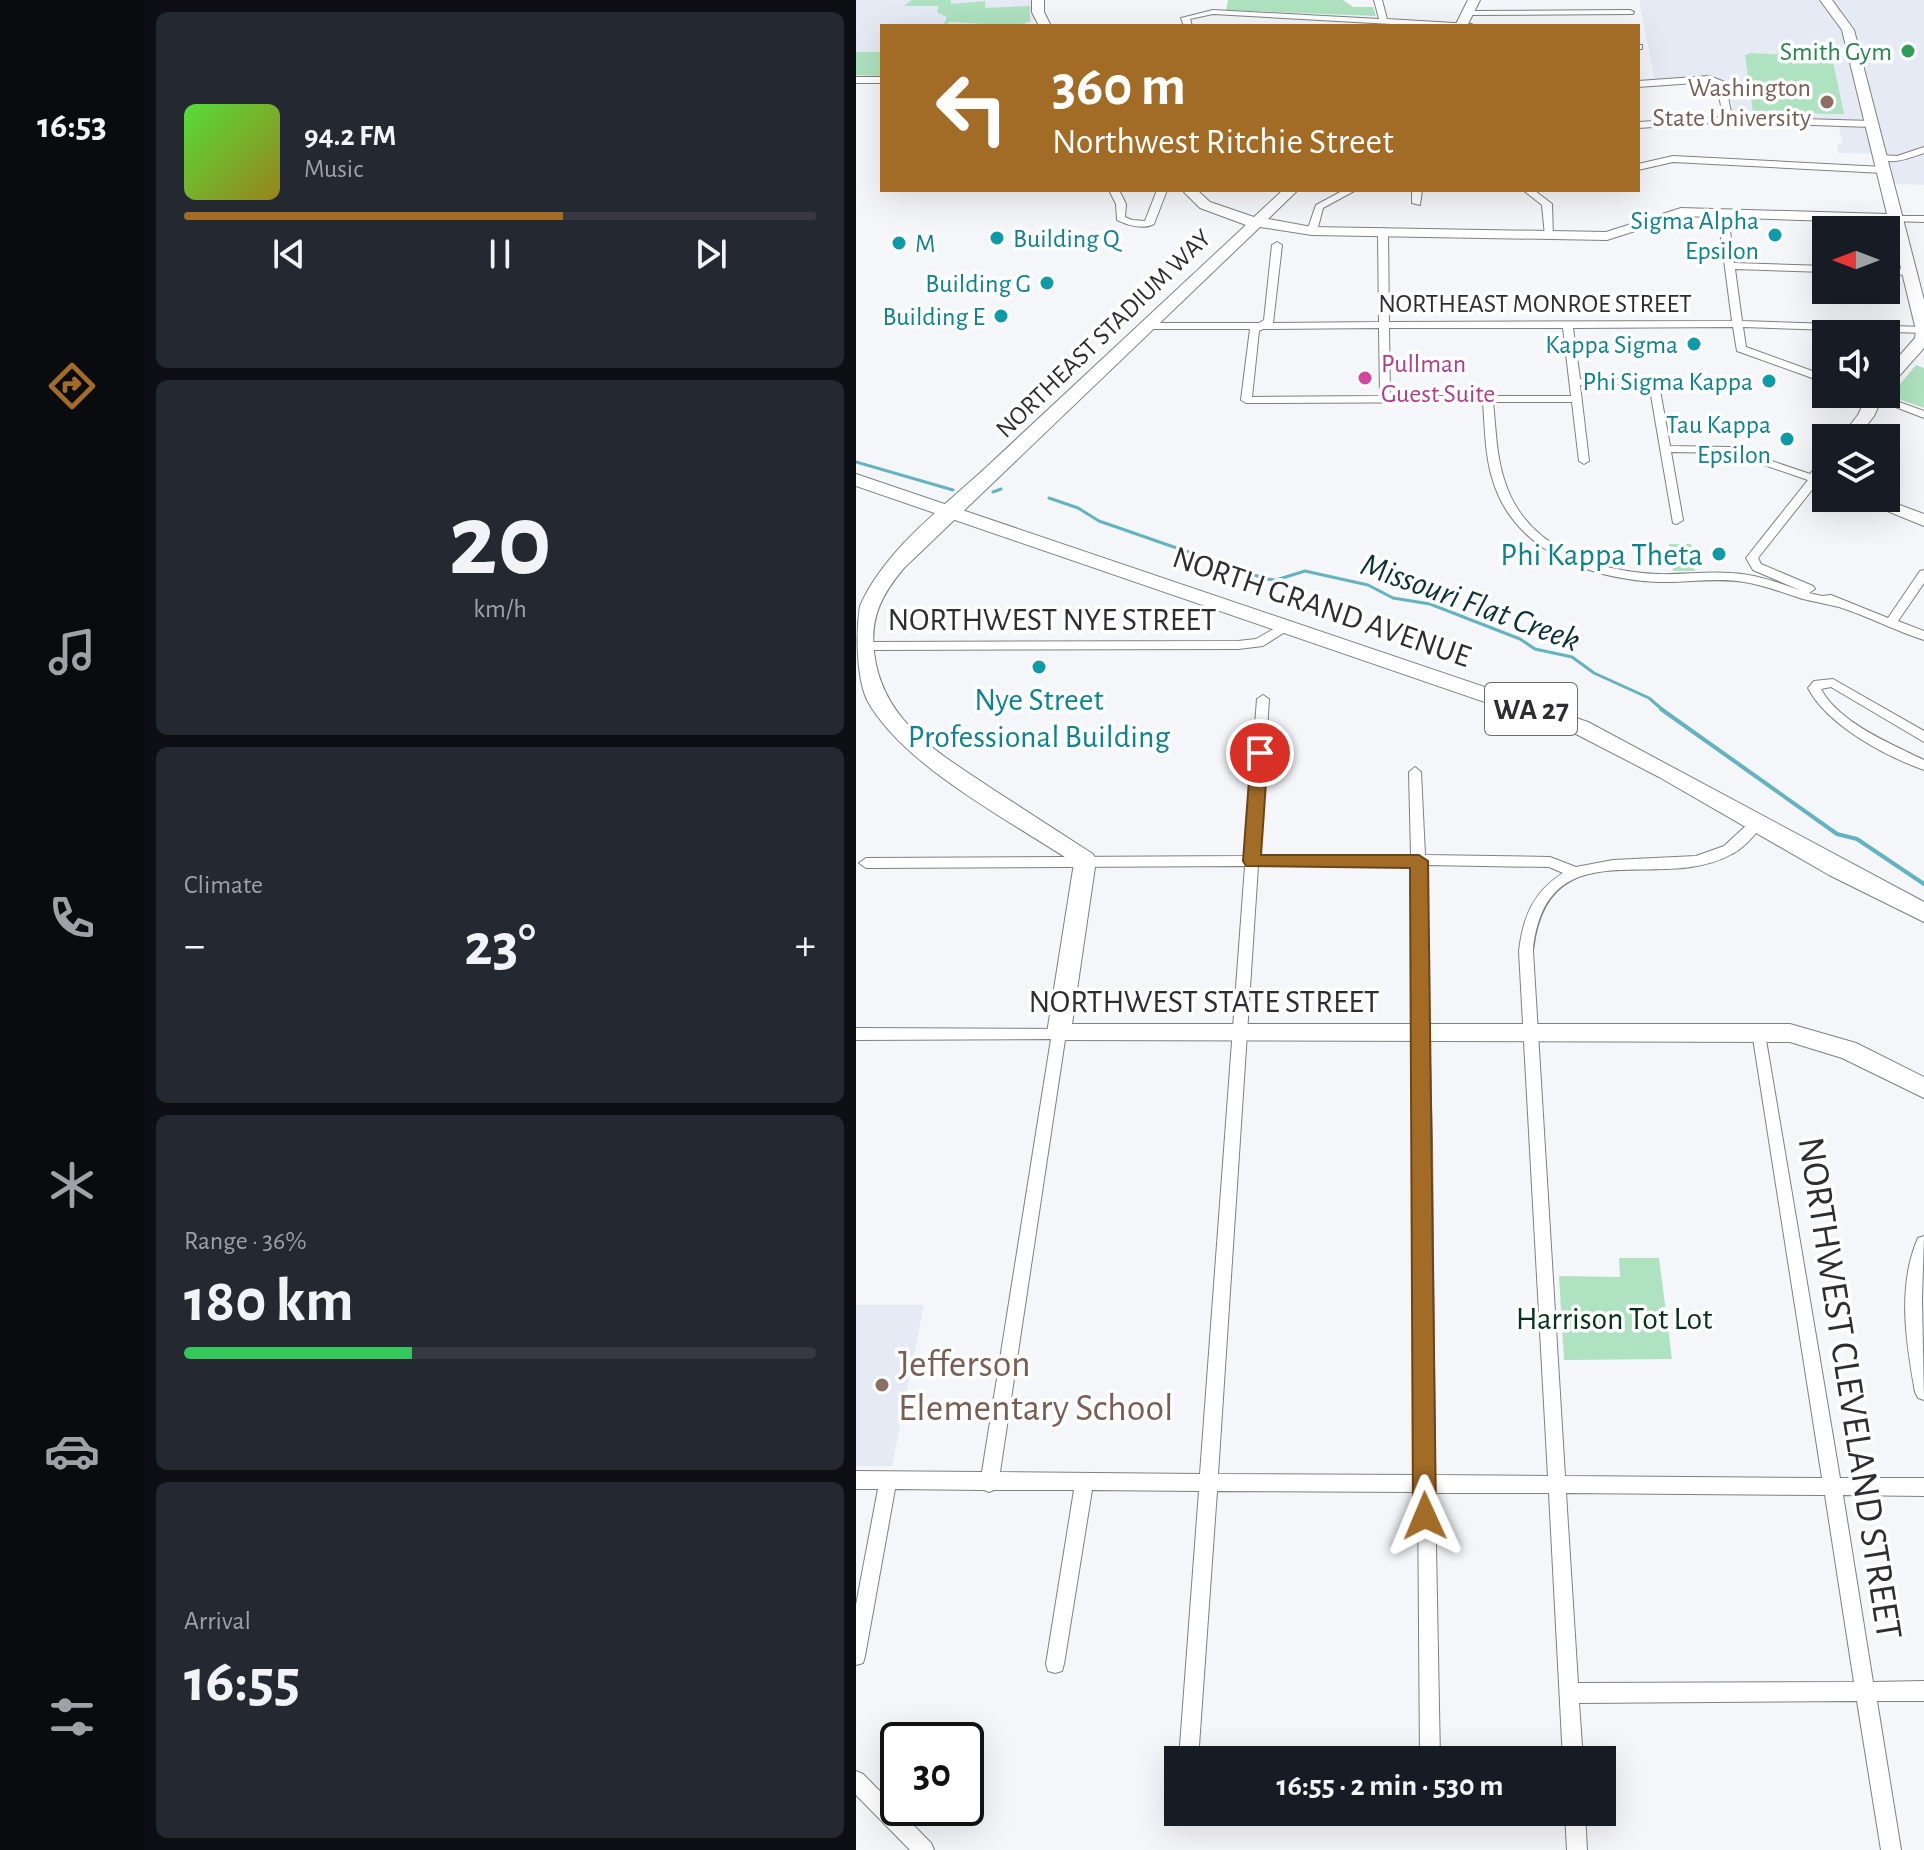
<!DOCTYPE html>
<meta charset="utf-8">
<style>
:root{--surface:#171b24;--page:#242831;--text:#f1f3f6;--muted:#9ea1a6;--line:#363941;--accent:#a26b26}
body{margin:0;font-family:"Alegreya Sans",sans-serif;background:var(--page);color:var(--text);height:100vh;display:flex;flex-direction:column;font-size:30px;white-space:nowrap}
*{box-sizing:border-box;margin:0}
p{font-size:26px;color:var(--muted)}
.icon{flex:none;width:44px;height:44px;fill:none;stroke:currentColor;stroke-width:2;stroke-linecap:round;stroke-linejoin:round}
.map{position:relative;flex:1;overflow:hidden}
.side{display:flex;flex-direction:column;gap:12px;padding:12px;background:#0d0f14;width:712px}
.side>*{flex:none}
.top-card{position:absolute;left:24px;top:24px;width:760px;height:168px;border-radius:0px;box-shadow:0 8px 32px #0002;background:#a26b26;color:#fff;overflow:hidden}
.needle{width:52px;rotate:270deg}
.fabs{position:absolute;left:956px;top:216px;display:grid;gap:16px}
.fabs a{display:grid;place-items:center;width:88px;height:88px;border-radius:0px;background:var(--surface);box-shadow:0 8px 32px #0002;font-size:40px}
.speed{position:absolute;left:24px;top:1722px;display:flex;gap:16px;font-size:40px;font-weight:700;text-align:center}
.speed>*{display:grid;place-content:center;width:104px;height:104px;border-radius:50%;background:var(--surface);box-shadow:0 8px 32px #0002;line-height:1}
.speed .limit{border:4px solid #111;border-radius:12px;background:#fff;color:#111}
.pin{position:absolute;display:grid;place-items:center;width:68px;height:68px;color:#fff;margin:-34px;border:4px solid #fff;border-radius:50%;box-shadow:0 2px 8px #0007}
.me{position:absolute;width:88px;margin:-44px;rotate:359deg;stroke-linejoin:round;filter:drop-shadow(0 0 6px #0008)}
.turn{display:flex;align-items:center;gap:28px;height:168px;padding:0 40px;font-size:36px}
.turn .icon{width:104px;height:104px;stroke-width:2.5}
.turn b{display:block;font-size:56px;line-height:68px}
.big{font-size:60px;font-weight:700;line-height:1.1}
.side .tile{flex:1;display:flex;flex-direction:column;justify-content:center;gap:12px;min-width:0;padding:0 28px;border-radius:12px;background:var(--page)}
.side .dial{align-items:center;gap:0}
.dial b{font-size:104px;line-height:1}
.song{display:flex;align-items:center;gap:24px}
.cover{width:96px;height:96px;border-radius:12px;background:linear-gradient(135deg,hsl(110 70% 55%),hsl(50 70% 35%))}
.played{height:8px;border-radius:4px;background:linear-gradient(90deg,var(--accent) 60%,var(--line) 60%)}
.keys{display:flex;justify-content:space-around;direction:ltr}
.heat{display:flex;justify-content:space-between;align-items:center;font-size:44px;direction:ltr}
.charge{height:12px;border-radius:6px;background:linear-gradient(90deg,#34c759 36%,var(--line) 0)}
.trip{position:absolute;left:308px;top:1746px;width:452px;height:80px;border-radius:0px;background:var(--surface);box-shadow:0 8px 32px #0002;font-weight:700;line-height:80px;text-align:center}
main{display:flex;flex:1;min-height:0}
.tabs{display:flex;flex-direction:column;width:144px;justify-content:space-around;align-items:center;background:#090b0e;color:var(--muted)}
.tabs .icon{width:56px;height:56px}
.tabs .on{color:var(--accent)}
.tabs b{font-size:36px;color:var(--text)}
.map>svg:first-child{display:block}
</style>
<main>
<nav class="tabs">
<b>16:53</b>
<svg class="icon on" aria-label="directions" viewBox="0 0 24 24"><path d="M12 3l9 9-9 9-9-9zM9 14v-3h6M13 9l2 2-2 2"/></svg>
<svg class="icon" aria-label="music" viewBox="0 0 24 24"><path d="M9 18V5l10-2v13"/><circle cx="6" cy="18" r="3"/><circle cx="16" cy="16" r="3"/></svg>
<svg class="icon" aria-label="phone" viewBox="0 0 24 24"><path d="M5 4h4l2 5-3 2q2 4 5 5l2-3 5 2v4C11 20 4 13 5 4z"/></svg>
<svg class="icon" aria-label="climate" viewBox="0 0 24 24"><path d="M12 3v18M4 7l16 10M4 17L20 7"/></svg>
<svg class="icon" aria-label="car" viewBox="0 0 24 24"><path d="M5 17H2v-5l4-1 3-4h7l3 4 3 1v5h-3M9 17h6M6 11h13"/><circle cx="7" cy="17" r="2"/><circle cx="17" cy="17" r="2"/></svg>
<svg class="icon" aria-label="filters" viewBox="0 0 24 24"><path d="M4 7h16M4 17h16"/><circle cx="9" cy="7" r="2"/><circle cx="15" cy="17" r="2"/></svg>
</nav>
<section class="side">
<div class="tile">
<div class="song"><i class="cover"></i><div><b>94.2 FM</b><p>Music</p></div></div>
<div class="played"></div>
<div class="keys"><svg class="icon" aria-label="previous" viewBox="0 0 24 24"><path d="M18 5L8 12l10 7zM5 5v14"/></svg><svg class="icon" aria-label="pause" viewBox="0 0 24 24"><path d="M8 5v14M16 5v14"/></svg><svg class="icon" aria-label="next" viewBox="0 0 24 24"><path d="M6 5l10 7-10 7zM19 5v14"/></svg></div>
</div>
<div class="tile dial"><b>20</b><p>km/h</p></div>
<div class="tile"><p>Climate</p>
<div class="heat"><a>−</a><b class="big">23°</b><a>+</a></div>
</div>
<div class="tile"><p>Range · 36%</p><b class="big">180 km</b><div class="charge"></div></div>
<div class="tile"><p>Arrival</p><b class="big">16:55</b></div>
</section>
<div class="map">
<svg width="1068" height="1850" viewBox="0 0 1068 1850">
<rect width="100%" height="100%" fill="#f5f6f9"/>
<path fill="#e6eaf4" d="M 0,0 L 178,0 L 178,21 L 168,26 L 26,26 L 26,77 L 0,77 Z
M 783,0 L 1068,0 L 1068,185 L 1039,184 L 1031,154 L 983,153 L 981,144 L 987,144 L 981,121 L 877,117 L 873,86 L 867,80 L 852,76 L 799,80 Z
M 0,1305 L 68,1305 L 36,1466 L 0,1466 Z"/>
<path fill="#aee2c0" d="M 56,0 L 95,0 L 95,4 L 129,1 L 129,8 L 174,6 L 174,21 L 163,26 L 94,22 L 87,26 L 91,17 L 81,12 L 83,6 L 48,6 Z
M 372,0 L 487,0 L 497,7 L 517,7 L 520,16 L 370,10 Z
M 0,52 L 26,52 L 26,76 L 0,75 Z
M 895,53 L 976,57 L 988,114 L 897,113 L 889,55 Z
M 1060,365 L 1068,368 L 1068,408 L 1034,396 Z
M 813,544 L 835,544 L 839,571 L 817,571 Z
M 763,1258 L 803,1258 L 816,1359 L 708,1360 L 703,1276 L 764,1277 Z"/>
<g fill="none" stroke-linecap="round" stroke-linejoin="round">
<path stroke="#64b3c0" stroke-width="3" d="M 0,462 L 97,490
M 137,492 L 145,489
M 193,498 L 222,508 L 243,521 L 410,579 L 420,580 L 449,571 L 512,585 L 537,598 L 574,604 L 664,639 L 679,649 L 716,657 L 738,673 L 793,698 L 808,711"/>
<path stroke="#64b3c0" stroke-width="4" d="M 805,709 L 981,834 L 1001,839 L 1068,884"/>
<g stroke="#7f8083" stroke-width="2">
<path id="street" d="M 518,0 L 526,0 L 531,19 L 615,24 L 619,26 L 571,26 L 357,14 L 334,19 L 336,26 L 328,26 L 325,18 L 357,10 L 523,19 Z
M 774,10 L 778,12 L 777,14 L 612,15 L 608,13 L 612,11 Z
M 782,45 L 786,45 L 786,49 L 782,49 Z
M 853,76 L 869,82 L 876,117 L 1015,121 L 1019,124 L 1015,127 L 872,122 L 782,128 L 782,122 L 867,117 L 861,84 L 853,82 L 782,87 L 782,81 Z
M 0,77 L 26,77 L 26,83 L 0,83 Z
M 1068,147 L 1068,153 C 1051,159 1036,165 1020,158 L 1024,155 L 1041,156 Z
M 817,156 L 1027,167 L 1031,170 L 1027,173 L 817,162 L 782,170 L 782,164 Z
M 253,190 L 263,190 L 270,204 L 269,217 L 276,220 L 289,221 L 301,190 L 311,190 L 298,224 C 287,230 271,225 261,220 L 260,204 Z
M 488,190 L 500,190 L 467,208 L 461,231 L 453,233 L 451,231 L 460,205 Z
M 556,190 L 566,190 L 564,205 L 556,203 Z
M 667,190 L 678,190 L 696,204 L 697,238 L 689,236 L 686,205 Z
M 867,211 L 872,214 L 878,263 L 970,266 L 970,272 L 879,269 L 886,321 L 1068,327 L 1068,333 L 887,327 L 890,347 L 970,376 L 970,383 L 881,351 L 877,327 L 717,328 L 724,379 L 802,379 L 814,446 L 874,447 L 963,477 L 963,481 L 902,558 L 905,564 L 957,586 L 959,589 L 953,593 L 966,596 L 975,595 L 1032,618 L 1064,571 L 1068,570 L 1068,583 L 1042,621 L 1068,631 L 1068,640 C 1039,631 1012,616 983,607 C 971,604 959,602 947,599 C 928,593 908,585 888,582 C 860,577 831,583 803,582 C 735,579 659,552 637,481 C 629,456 629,429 627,402 L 390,403 L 385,400 L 394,329 L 290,329 L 285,326 L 290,323 L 403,323 L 408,320 L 416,245 L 421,242 L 426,245 L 417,323 L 523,322 L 522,231 L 527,228 L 532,231 L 533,322 L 876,321 L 862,214 ZM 523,328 L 524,396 L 396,397 L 403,331 L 407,329 ZM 533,328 L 707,328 L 715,396 L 534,396 ZM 793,384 L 817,523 L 821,524 L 827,520 L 815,452 L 873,453 L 952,480 L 890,558 L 897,570 L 946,591 C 923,583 900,574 875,573 C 850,571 826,575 801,574 C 738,571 670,547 649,482 C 640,456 640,429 637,402 L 716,402 L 723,461 L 728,464 L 733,461 L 724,385 Z
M 1039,216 L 1068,216 L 1068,222 L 1036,221 L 1036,217 Z
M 1030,268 L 1054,269 L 1059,272 L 1054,275 L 1030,274 Z
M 1006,394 L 1021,394 L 1068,411 L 1068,418 Z
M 428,623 L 434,627 L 432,630 L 407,646 L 382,649 L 8,650 L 2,646 L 8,642 L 382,641 L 400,639 Z
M 977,679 L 1068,731 L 1068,742 L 975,687 L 965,689 C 982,722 1035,744 1068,760 L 1068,770 C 1029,756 971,725 952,688 L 958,681 Z
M 407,695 L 413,699 L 403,856 L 555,855 L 553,772 L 559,767 L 565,772 L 569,855 L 694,857 L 720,867 L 757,860 L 840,856 L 868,846 L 895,821 L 900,819 L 907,824 C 899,835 888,848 876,854 C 804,895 690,825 677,951 L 709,1476 L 966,1478 L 896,1032 L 898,1028 L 903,1026 L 908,1028 L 984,1478 L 1068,1478 L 1068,1496 L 987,1495 L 1017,1682 L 1068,1681 L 1068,1701 L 1021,1701 L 1045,1850 L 1025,1850 L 1001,1701 L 723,1703 L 727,1760 L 707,1760 L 693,1493 L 579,1493 L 584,1760 L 564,1760 L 562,1492 L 361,1491 L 342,1760 L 323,1759 L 343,1491 L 236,1490 L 208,1664 L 206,1671 L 199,1673 L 192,1671 L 190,1664 L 218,1490 L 138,1490 L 133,1492 L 128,1490 L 39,1489 L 9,1656 L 7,1663 L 0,1665 L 0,1605 L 22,1489 L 0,1489 L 0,1471 L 126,1472 L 195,1039 L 0,1040 L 0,1028 L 208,1029 L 210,1033 L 144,1472 L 344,1474 L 389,866 L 10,868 L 3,863 L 10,858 L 389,856 L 401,699 ZM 569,865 L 693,867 L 707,873 C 677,892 667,917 663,951 L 692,1476 L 579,1475 L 576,1142 ZM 402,866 L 556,866 L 560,1142 L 562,1475 L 362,1474 ZM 710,1493 L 969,1495 L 998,1682 L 722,1683 Z
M 1068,1236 L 1066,1299 L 1068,1400 L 1062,1398 L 1059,1392 C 1050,1342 1041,1286 1062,1238 Z
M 0,1771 L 7,1774 L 75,1843 L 78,1850 L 54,1850 L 0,1795 Z
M 709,1812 L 729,1812 L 731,1850 L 711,1850 Z"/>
</g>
<g stroke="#7f8083" stroke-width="2">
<path id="secondary" d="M 176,0 L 188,0 L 188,12 L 195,26 L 183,26 L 176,12 Z
M 612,0 L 624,0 L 611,26 L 599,26 Z
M 964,0 L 976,0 L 998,30 L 1068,300 L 1068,348 L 1036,384 L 1030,386 L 1030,371 L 1059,338 L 1060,330 L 1034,223 L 826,216 L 751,240 L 456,235 L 404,227 L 48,568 C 26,594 14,617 18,652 C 26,722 84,754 138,790 C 171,811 204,833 237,854 L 240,860 L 216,1024 L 934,1024 L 1000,1043 L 1068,1077 L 1068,1098 L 986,1058 L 934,1042 L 195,1040 L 191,1033 L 218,863 C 155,821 47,766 11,700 C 0,676 0,631 4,606 C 30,547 93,503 138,460 C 222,382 306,303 390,225 L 344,208 L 326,190 L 341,190 L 354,202 L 398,217 L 427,190 L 442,190 L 412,219 L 456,227 L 750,232 L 825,208 L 1031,214 L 986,30 Z
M 1012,394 L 1028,394 L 1018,416 L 1001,438 L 984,438 L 1002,415 Z
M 970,461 L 970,489 L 950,479 L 964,462 Z
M 999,498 L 1025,498 L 1068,514 L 1068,526 Z"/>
</g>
<g stroke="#7f8083" stroke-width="2">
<path id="primary" d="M 0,474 L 732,722 L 1068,902 L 1068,922 L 973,875 L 803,777 L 716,732 L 0,486 Z"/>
</g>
<use href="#street" fill="#fff" fill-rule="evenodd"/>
<use href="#secondary" fill="#fff" fill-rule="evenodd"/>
<use href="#primary" fill="#fff" fill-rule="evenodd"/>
</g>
<path fill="#a26b26" stroke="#694619" stroke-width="2" d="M 404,747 L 412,753 L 405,855 L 563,855 L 572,861 L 580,1516 L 577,1525 L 569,1528 L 560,1525 L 557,1516 L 554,868 L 390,866 L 387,861 L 395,753 Z"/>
<circle fill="#2e9e5b" stroke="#fff" stroke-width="3" cx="1052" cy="51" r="8"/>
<g fill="#8d6e63" stroke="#fff" stroke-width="3">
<circle cx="971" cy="102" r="8"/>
<circle cx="26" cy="1385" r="8"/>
</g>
<g fill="#0f9aa8" stroke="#fff" stroke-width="3">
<circle cx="919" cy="235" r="8"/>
<circle cx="141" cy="238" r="8"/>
<circle cx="43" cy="243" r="8"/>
<circle cx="191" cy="283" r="8"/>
<circle cx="145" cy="316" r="8"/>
<circle cx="838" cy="344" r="8"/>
<circle cx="913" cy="381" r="8"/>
<circle cx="931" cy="439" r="8"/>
<circle cx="863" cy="554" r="8"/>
<circle cx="183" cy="667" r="8"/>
</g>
<circle fill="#d1479c" stroke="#fff" stroke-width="3" cx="509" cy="378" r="8"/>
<g text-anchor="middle" stroke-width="7" stroke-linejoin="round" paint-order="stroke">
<g font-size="26" fill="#27864d" stroke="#fff" text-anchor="end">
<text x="1036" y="60">Smith Gym</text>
</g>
<g font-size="26" fill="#785e54" stroke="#fff" text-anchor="end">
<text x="955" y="96">Washington<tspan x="955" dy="30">State University</tspan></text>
</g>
<g font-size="26" fill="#0d838f" stroke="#fff" text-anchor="end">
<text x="903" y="229">Sigma Alpha<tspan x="903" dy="30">Epsilon</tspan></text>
<text x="157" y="247" text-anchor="start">Building Q</text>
<text x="59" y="252" text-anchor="start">M</text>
<text x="175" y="292">Building G</text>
<text x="129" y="325">Building E</text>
<text x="822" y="353">Kappa Sigma</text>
<text x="897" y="390">Phi Sigma Kappa</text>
<text x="915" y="433">Tau Kappa<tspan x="915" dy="30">Epsilon</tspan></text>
</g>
<g font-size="26" fill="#2e2e30" stroke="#fff">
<text x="679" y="312">NORTHEAST MONROE STREET</text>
<text transform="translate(247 333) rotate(-44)" y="9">NORTHEAST STADIUM WAY</text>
</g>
<g font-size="26" fill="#b23c85" stroke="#fff" text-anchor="start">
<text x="525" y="372">Pullman<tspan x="525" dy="30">Guest Suite</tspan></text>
</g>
<rect fill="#fff" stroke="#6d6d6e" stroke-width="2" x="629" y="683" width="92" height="52" rx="6"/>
<g font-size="30" font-weight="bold" fill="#2e2e30">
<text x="675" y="719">WA 27</text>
</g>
<g font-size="32" fill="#0d838f" stroke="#fff" text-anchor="end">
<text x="847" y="565">Phi Kappa Theta</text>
<text x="183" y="710" text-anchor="middle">Nye Street<tspan x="183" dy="37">Professional Building</tspan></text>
</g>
<g font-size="32" fill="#2e2e30" stroke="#fff">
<text transform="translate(466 606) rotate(19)" y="11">NORTH GRAND AVENUE</text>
<text x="196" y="630">NORTHWEST NYE STREET</text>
<text x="348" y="1012">NORTHWEST STATE STREET</text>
</g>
<g font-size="32" fill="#03331c" stroke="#fff">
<text x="758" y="1329">Harrison Tot Lot</text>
</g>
<g font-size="34" font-style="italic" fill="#0a3238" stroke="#fff">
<text transform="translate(615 601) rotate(20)" y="12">Missouri Flat Creek</text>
</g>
<g font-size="38" fill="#785e54" stroke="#fff" text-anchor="start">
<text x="42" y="1376">Jefferson<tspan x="42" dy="44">Elementary School</tspan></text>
</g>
<g font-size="38" fill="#2e2e30" stroke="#fff">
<text transform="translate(995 1388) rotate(81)" y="13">NORTHWEST CLEVELAND STREET</text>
</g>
</g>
</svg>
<div class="fabs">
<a><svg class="needle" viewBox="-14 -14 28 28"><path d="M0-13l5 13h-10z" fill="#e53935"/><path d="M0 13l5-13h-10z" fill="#9ea1a6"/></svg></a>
<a><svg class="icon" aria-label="sound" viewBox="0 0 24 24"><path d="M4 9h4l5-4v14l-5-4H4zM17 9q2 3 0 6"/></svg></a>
<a><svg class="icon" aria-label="layers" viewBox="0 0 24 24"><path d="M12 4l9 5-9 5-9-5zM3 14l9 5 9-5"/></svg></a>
</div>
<div class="speed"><div class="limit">30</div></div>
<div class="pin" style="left:404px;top:753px;background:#d93025"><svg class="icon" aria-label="arrive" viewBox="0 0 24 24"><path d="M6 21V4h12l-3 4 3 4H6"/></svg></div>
<svg class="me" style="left:569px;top:1516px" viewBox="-20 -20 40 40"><path d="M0-17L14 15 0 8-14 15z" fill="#a26b26" stroke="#fff" stroke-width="4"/></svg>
<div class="trip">16:55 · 2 min · 530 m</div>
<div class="top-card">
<div class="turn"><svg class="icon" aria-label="left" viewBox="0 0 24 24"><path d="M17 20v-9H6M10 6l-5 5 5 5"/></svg><div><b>360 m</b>Northwest Ritchie Street</div></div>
</div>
</div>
</main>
